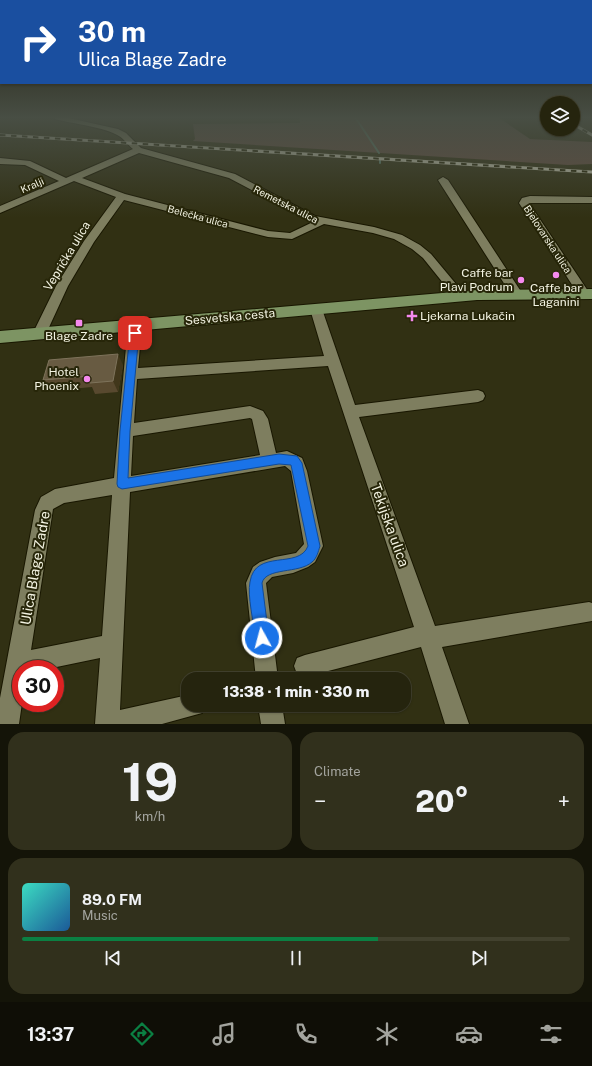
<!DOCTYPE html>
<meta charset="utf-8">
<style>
:root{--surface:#25240e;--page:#31301c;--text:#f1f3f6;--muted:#a3a49e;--line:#42412e;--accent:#0b8043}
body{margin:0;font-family:"Public Sans",sans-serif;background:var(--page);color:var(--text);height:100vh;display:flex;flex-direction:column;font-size:15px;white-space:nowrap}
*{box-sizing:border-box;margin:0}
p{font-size:13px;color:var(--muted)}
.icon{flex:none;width:22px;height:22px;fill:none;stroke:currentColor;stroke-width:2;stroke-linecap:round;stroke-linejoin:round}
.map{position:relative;height:724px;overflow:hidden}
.drawer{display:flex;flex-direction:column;gap:8px;padding:8px;background:#141408;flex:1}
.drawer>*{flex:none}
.banner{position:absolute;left:0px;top:0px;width:592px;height:84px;box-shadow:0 1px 3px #0004,0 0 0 1px var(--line);background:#1a4fa0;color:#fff;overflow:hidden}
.buttons{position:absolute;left:540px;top:96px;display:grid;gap:8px}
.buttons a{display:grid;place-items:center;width:40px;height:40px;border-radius:50%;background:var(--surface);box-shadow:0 1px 3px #0004,0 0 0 1px var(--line);font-size:20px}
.speed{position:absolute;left:12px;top:660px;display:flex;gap:8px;font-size:20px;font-weight:700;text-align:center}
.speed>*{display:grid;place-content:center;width:52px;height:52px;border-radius:50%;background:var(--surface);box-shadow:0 1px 3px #0004,0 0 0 1px var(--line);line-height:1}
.speed .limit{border:6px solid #d22;background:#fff;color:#111}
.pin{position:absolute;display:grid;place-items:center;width:34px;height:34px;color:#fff;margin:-17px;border-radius:8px;box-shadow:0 2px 6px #0006}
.me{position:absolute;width:44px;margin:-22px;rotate:353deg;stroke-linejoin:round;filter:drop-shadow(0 0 3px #0008)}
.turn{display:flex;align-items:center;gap:14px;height:84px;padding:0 12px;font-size:18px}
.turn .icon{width:52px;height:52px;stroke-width:2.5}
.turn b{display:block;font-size:28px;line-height:34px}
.big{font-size:30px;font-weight:800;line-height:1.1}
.drawer .card{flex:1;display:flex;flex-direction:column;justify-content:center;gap:6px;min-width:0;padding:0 14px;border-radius:16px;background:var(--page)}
.drawer .dial{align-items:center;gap:0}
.dial b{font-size:52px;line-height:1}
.song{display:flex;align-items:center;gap:12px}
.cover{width:48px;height:48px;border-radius:6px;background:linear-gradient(135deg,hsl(170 70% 55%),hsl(210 70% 35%))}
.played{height:4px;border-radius:2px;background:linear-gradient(90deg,var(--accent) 65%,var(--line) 65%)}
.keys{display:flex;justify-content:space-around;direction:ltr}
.heat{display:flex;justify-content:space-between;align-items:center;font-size:22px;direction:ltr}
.drawer .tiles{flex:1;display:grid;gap:8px;grid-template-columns:1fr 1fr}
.card:last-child{grid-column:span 2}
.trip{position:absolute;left:181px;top:672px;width:230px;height:40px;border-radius:16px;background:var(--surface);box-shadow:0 1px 3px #0004,0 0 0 1px var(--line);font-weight:800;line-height:40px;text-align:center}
.tab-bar{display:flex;height:64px;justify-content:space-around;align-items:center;background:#0f0e06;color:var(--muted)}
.tab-bar .icon{width:28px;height:28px}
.tab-bar .selected{color:var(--accent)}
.tab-bar b{font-size:18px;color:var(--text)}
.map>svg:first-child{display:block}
</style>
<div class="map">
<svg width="592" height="724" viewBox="0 0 592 724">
<rect width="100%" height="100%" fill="#313013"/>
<path fill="#614c40" d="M 299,117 L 498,117 L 530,139 L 592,142 L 592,164 L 568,165 L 193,141 L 195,139 L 193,124 L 300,123 Z"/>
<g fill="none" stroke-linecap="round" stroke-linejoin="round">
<path stroke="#5b7c6b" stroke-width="2" d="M 355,117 L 379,153
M 380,160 L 380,163"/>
<g stroke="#191700" stroke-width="2">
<path id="minor" d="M 55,117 L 64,117 L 118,129 L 126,133 L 141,148 L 235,174 L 315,216 L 374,227 L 402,235 L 420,245 L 431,254 L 466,296 L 464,299 L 456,299 L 423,258 L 412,249 L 394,239 L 373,233 L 324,224 L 292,239 L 268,237 L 124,200 L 94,242 L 68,286 L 45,336 L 35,336 L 33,333 L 56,286 L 84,241 L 116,197 L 74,181 L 0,213 L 0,206 L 59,181 L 25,165 L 0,164 L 0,158 L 30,161 L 66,178 L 133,149 C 128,145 124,139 119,136 C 105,127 73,124 55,119 ZM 139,153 L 229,178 L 313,222 L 290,233 L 268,231 L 125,194 L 82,178 Z
M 443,177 L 448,180 L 520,290 L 522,293 L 520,296 L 512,296 L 438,180 Z
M 530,196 L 592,197 L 592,203 L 529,203 L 590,294 L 588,297 L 580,297 L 519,203 L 522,198 Z
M 316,305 L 320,306 L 322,309 L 355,405 L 478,390 L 483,392 L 485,396 L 483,400 L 478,402 L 359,417 L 435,626 L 589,602 L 592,603 L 592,621 L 442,647 L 469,724 L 445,724 L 421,647 L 305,677 L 297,674 L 294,666 L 297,658 L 305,655 L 414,627 L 328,366 L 137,379 L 134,423 L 250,406 L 263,411 L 268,419 L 276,453 L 287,451 L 302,458 L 307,471 L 323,546 L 315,562 L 308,567 L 293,573 L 272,577 L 266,583 L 278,679 L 256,679 L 246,583 L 253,567 L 260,562 L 275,557 L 296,553 L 304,544 L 291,471 L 285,466 L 130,492 L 120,710 L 188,695 L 188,705 L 206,705 L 202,713 L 162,724 L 95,724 L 100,658 L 47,669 L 21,669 L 22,703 L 19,724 L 0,724 L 0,698 L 35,510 L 41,497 L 55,489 L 114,478 L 128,325 L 130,322 L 140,322 L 142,325 L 138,368 L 324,356 L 310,309 L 312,306 ZM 250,418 L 252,419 L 260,455 L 131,476 L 133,436 ZM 112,495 L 102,636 L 31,650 L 53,509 L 64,503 Z
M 258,705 L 282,705 L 285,724 L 261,724 Z"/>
</g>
<g stroke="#191700" stroke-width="2">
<path id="major" d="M 592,289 L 592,299 L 477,300 L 0,343 L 0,331 L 477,290 Z"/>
</g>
<use href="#minor" fill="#7e7e5f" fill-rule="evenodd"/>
<use href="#major" fill="#7d9463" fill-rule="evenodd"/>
<g stroke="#babaa5" stroke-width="3">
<path id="rail" d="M 573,124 L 592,135
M 0,135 L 592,172"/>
</g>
<use href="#rail" stroke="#272609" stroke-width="2" stroke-dasharray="5.5" stroke-linecap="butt"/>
</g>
<path fill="#58492f" d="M 123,365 L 118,392 L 95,394 L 92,387 L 50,391 L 43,380 Z"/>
<path fill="#41371b" d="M 118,354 L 123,365 L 118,392 L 113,381 Z"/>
<path fill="#685b42" stroke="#7e735b" d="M 118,354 L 113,381 L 90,383 L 91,376 L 43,380 L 49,360 Z"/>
<linearGradient id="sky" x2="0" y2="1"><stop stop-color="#1b1a0a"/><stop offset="0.54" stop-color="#484e44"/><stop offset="1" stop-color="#484e44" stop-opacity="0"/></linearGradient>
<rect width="592" height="218" fill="url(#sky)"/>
<path fill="#1a73e8" stroke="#114b97" d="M 135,330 L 139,333 L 130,431 L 128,478 L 279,454 L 297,456 L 302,463 L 320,546 C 318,552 317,558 312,562 C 299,574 266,567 262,583 L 269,638 L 267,643 L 262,645 L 257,643 L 255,638 C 254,623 247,595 250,582 C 255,548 299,570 308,546 L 291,465 L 279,464 L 122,489 L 118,487 L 117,484 L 120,431 L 130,333 Z"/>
<g fill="#f589ee" stroke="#272609" stroke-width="1.5">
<circle cx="556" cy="275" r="4"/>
<circle cx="521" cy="280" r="4"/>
<path d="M410 310h4v4h4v4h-4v4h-4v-4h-4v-4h4z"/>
<rect x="75" y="319" width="8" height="8" rx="2"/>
<circle cx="87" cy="379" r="4"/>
</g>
<g text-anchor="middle" stroke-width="4" stroke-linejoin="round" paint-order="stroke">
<g font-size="10" fill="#f3f3e2" stroke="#272609">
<text transform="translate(32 185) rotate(-24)" y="4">Kralji</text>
<text transform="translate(286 204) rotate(27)" y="4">Remetska ulica</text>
<text transform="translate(198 216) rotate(15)" y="4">Belečka ulica</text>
<text transform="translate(548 239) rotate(57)" y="4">Bjelovarska ulica</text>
</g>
<g font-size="12" fill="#f3f3e2" stroke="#272609">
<text transform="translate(67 256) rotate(-59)" y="4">Veprička ulica</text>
<text transform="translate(230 317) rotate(-5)" y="4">Sesvetska cesta</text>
</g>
<g font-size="12" fill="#f3f3e2" stroke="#272609" text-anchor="end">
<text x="513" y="277">Caffe bar<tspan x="513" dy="14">Plavi Podrum</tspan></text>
<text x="556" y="292" text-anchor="middle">Caffe bar<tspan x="556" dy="14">Laganini</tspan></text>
<text x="420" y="320" text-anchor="start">Ljekarna Lukačin</text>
<text x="79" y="340" text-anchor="middle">Blage Zadre</text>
<text x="79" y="376">Hotel<tspan x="79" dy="14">Phoenix</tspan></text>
</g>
<g font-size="14" fill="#f3f3e2" stroke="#272609">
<text transform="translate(390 525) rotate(70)" y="5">Tekijska ulica</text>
<text transform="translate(35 568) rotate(-80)" y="5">Ulica Blage Zadre</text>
</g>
</g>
</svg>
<div class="buttons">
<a><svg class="icon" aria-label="layers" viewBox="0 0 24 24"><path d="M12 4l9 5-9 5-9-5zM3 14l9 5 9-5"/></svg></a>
</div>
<div class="speed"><div class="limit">30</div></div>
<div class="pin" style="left:135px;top:333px;background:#d93025"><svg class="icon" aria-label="arrive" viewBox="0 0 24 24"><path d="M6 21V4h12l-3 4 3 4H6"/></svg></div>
<svg class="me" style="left:262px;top:638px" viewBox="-20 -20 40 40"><circle r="17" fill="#1a73e8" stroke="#fff" stroke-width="3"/><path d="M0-11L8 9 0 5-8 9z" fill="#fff"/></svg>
<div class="trip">13:38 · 1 min · 330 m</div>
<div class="banner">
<div class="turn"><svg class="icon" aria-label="right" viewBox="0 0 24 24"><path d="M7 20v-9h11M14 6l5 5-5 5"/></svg><div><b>30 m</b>Ulica Blage Zadre</div></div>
</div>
</div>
<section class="drawer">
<div class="tiles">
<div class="card dial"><b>19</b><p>km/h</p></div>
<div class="card"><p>Climate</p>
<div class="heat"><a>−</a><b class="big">20°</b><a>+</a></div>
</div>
<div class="card">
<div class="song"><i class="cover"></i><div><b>89.0 FM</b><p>Music</p></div></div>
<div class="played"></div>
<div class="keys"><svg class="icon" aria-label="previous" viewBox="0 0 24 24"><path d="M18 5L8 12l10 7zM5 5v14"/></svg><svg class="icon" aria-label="pause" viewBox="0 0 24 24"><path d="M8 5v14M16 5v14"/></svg><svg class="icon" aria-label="next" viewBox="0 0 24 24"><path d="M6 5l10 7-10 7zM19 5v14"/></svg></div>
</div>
</div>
</section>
<nav class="tab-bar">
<b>13:37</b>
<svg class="icon selected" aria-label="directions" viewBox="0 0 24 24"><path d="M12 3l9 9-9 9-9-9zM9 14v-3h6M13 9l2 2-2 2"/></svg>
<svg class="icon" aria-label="music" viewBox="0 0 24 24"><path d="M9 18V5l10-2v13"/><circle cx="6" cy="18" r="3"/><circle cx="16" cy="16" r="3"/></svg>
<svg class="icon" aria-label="phone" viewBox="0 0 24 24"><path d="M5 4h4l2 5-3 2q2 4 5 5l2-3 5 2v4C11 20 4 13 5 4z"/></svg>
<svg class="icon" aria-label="climate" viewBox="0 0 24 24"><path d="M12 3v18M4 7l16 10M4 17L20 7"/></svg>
<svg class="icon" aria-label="car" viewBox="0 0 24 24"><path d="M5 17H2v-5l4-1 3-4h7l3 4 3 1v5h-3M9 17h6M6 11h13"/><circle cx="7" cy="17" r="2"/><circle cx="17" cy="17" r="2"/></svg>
<svg class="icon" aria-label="filters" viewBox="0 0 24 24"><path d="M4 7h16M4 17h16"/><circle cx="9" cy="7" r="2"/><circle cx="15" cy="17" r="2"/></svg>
</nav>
